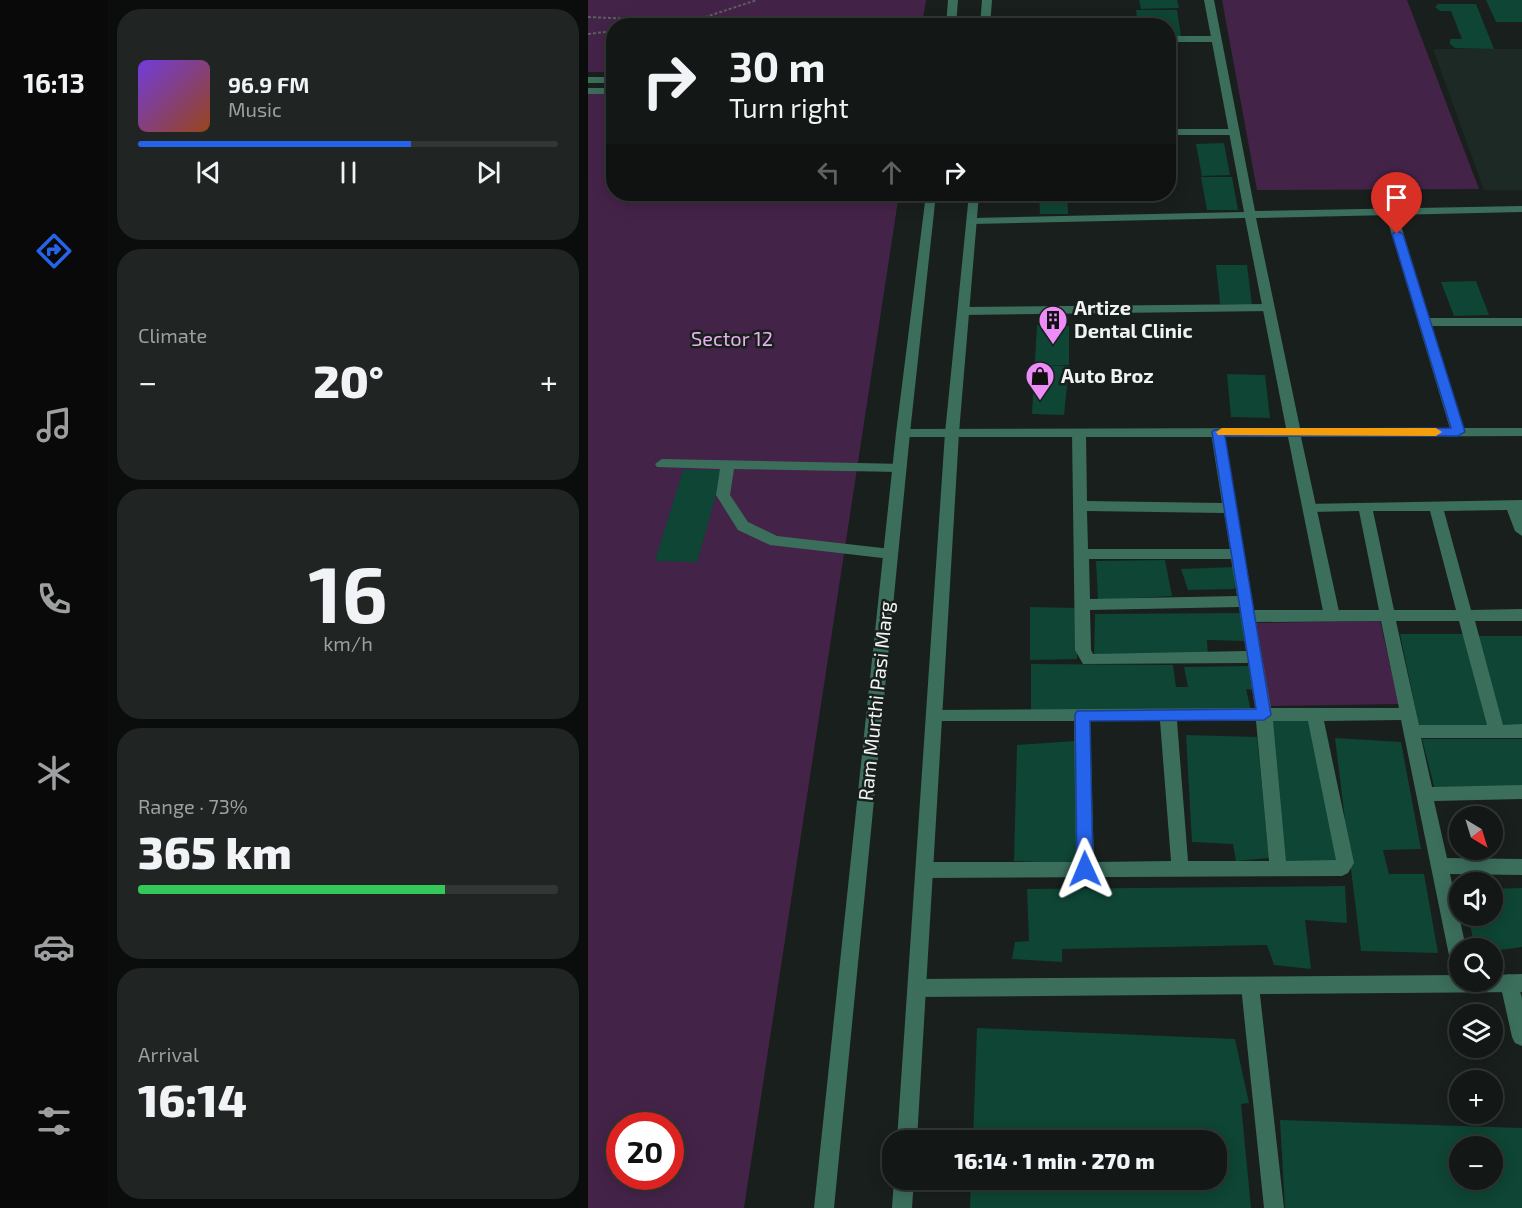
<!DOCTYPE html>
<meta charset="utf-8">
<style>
:root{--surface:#131715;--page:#202422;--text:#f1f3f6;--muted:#9d9fa0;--line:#323634;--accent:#2563eb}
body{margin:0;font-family:"Exo 2",sans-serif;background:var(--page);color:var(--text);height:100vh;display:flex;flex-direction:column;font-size:22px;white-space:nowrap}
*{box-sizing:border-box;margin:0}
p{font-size:20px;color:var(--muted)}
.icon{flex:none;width:33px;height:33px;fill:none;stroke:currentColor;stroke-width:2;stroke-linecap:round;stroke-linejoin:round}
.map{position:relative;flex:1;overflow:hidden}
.panel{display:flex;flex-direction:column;gap:9px;padding:9px;background:#0a0d0c;width:480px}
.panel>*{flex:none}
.hud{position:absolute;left:18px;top:18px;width:570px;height:183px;border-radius:24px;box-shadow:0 3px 15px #0003,0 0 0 2px var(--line);background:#131715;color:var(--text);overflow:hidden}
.needle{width:39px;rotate:142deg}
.fabs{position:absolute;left:861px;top:806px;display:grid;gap:12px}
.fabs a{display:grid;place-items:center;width:54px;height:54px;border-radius:50%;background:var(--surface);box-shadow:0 3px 15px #0003,0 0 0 2px var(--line);font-size:30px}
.speed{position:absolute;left:18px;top:1112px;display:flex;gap:12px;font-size:30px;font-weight:700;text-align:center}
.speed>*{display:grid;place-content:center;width:78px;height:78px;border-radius:50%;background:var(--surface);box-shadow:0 3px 15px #0003,0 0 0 2px var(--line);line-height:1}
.speed .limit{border:9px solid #d22;background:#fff;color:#111}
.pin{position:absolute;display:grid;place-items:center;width:51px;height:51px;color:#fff;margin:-62px -26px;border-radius:50% 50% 50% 0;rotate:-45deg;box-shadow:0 0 6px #0007}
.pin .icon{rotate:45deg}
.me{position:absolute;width:66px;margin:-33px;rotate:359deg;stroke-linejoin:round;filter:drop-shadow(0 0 4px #0008)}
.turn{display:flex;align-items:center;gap:21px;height:126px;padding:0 24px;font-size:27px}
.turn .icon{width:78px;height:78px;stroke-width:2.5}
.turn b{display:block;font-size:42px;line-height:51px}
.lanes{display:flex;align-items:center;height:57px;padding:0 24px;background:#0003;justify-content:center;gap:30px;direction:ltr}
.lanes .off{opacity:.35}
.big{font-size:45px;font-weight:800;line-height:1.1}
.panel .tile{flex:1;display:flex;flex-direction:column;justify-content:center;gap:9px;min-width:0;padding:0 21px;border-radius:24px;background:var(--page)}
.panel .dial{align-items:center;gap:0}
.dial b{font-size:78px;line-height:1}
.song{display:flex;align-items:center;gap:18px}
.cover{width:72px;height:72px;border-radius:9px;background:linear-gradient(135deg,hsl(260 70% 55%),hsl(20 70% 35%))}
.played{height:6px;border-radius:3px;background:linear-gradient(90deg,var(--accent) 65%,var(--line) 65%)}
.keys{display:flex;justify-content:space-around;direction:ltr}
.heat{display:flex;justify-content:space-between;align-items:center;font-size:33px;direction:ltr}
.charge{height:9px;border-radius:4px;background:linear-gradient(90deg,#34c759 73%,var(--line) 0)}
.trip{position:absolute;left:294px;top:1130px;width:345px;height:60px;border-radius:24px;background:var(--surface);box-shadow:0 3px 15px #0003,0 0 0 2px var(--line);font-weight:800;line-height:60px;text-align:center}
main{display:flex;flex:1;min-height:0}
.menu{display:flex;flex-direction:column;width:108px;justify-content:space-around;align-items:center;background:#080908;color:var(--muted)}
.menu .icon{width:42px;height:42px}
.menu .on{color:var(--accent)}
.menu b{font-size:27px;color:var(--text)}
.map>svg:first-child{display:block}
</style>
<main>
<nav class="menu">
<b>16:13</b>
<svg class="icon on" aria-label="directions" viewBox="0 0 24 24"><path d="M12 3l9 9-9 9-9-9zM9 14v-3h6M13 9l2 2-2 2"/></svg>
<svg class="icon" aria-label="music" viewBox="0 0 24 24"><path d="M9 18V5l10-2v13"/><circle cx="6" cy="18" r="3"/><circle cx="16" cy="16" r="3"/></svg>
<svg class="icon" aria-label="phone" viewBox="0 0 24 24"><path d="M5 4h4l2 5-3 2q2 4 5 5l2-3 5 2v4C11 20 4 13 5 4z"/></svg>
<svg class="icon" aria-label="climate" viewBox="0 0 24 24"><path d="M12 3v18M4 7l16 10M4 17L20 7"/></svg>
<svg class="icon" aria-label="car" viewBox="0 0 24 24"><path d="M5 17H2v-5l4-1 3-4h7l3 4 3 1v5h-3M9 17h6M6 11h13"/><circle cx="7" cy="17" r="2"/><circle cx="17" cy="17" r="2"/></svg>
<svg class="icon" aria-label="filters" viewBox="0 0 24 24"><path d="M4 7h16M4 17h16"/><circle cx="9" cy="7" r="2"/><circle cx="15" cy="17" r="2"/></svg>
</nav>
<section class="panel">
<div class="tile">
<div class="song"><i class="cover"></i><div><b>96.9 FM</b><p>Music</p></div></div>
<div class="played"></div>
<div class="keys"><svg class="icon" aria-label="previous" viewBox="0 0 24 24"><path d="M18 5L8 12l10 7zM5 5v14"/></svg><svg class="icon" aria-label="pause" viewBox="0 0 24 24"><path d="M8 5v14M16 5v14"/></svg><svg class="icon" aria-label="next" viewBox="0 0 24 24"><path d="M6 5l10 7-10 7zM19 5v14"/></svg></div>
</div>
<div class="tile"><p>Climate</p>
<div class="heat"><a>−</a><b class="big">20°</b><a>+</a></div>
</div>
<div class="tile dial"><b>16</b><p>km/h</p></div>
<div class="tile"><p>Range · 73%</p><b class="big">365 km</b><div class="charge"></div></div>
<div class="tile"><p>Arrival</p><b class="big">16:14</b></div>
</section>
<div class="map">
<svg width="934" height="1208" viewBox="0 0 934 1208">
<rect width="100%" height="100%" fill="#191f1c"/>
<path fill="#1d2924" d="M 845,49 L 934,49 L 934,190 L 896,190 Z"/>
<path fill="#442348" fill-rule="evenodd" d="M 0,0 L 338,0 L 334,25 L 26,26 L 25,72 L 0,72 Z
M 634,0 L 819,0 L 891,189 L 669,190 Z
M 0,94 L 25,94 L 26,194 L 311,194 L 156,1208 L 0,1208 ZM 32,1125 L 82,1125 L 82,1176 L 32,1176 Z
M 792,621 L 811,704 L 678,706 L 665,623 Z"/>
<path fill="#0e4534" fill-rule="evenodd" d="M 551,0 L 589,0 L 591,8 L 553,9 Z
M 898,0 L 934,0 L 934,22 L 908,22 Z
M 850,4 L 888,4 L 906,49 L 867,48 L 862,44 L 862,39 L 874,39 L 863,11 L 852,11 L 847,7 Z
M 548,10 L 589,10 L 593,36 L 580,37 L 580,26 L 550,26 Z
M 636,143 L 642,175 L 614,176 L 608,144 Z
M 613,177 L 644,177 L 650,210 L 619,210 Z
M 451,194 L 479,194 L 480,214 L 452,214 Z
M 628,265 L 659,265 L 664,305 L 632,304 Z
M 888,281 L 901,315 L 866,316 L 853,282 Z
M 449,325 L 481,326 L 481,365 L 455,366 L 481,366 L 476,415 L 444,414 Z
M 639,374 L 677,375 L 682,418 L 643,417 Z
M 95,470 L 135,470 L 109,562 L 67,561 Z
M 577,560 L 584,596 L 510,600 L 508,561 Z
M 646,567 L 647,589 L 600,590 L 593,569 Z
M 442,607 L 491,608 L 489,659 L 442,660 Z
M 655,613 L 658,641 L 619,640 L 620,655 L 506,655 L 507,614 Z
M 812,634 L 878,634 L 902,725 L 831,726 Z
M 888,636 L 934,636 L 934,726 L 912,726 Z
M 443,664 L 585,665 L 588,687 L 600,687 L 596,667 L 661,666 L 666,690 L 658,689 L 663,711 L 443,711 Z
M 680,715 L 726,716 L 756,866 L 696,866 Z
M 598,735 L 669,737 L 681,858 L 648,861 L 645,844 L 604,842 Z
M 747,738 L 813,742 L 833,849 L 795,850 L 801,874 L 836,874 L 850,953 L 773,951 Z
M 834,739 L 934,739 L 934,788 L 847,790 Z
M 487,741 L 489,864 L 426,861 L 429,745 Z
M 757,886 L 759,923 L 717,920 L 723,969 L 686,965 L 679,945 L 474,949 L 474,962 L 424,959 L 427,942 L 441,941 L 439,889 Z
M 934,888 L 934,947 L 904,951 L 904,948 L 887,948 L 880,915 L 904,915 L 904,889 Z
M 389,1028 L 647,1039 L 661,1103 L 653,1104 L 663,1208 L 382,1208 L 383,1179 L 628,1179 L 628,1140 L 385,1140 Z
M 692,1120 L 934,1128 L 934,1208 L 697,1208 ZM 872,1146 L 904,1146 L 904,1179 L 872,1179 Z"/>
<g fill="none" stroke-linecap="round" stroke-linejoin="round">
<path stroke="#5b615e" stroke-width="2" stroke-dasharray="3 2" stroke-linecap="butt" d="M 0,17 L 92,21
M 68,26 L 102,22 L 169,0
M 0,34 L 26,31"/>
<path fill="#3c6e5c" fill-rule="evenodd" d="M 580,36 L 628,36 L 633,39 L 628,42 L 580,42 Z
M 580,129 L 647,129 L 652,132 L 647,135 L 580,135 Z
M 803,209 L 809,212 L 841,318 L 934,318 L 934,326 L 844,326 L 877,432 L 875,435 L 865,435 L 863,432 L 797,212 Z
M 680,304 L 684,305 L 684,311 L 377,315 L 371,311 L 377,307 Z
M 491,429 L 498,433 L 499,501 L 634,503 L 623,433 L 630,429 L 635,430 L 666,610 L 791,610 L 771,511 L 722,512 L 715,507 L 717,504 L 934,500 L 934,536 L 927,531 L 919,510 L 856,511 L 883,610 L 934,609 L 934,621 L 887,621 L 915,725 L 934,724 L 934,738 L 833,738 L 844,787 L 934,785 L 934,799 L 846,801 L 859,858 L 934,859 L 934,875 L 862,874 L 878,948 L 872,948 L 872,973 L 865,971 L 863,965 L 813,720 L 736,721 L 766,863 L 760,873 L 754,876 L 337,878 L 331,875 L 328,870 L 331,865 L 337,862 L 488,862 L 486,721 L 347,721 L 341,720 L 339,715 L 341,710 L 667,708 L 660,663 L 495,664 L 487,650 L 484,433 ZM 499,511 L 636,513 L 642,549 L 500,549 ZM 785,511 L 842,511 L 868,610 L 806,610 ZM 501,559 L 643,559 L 649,596 L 502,599 ZM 651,607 L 658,651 L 505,654 L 503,650 L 502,610 ZM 793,621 L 811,708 L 683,708 L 668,622 ZM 808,621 L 871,621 L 899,725 L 831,725 ZM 502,721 L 572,721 L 583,861 L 506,862 ZM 589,721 L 668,721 L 681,861 L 600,861 ZM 685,721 L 720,721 L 748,860 L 698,861 Z
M 74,459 L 317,464 L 319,467 L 312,472 L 146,469 L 142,495 L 160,522 L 189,536 L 303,549 L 310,554 L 303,559 L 182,545 L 150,530 L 128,495 L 132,469 L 69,467 L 67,464 Z
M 921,974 L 928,977 L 934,998 L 934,1046 L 927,1043 L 924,1037 L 912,983 L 914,977 Z
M 662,977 L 669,980 L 671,986 L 696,1208 L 676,1208 L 653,986 L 655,980 Z"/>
<path fill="#3c6e5c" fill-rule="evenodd" d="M 616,0 L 626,0 L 667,211 L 934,206 L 934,212 L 668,218 L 712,428 L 934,428 L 934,436 L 713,437 L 752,616 L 749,620 L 739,620 L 736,616 L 700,437 L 315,437 L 308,433 L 315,429 L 698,428 L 657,218 L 384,224 L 378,221 L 384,218 L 656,212 Z
M 934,974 L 934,992 L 329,997 L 322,994 L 320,988 L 322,982 L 329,979 L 872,975 L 872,981 L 904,981 L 904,975 Z"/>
<path fill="#3c6e5c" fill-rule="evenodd" d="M 360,0 L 370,0 L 368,26 L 358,26 Z
M 394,0 L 404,0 L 402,26 L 392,26 Z
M 0,77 L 26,77 L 26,83 L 0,83 Z
M 0,88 L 26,88 L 26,94 L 0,94 Z
M 338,194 L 348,194 L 322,433 L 246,1208 L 226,1208 L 308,433 Z
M 381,194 L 391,194 L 371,433 L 329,1140 L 309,1140 L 357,433 Z
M 306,1179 L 326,1179 L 324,1208 L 304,1208 Z"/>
</g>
<path fill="#2563eb" stroke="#184099" stroke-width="1.5" d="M 809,231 L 815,234 L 877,432 L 870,436 L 637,436 L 683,715 L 676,720 L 502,721 L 505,869 L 502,874 L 491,874 L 489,869 L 487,715 L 489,711 L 668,709 L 624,432 L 626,430 L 863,428 L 804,234 Z"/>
<path fill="#f59e0b" d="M 634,428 L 848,428 L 854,432 L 848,436 L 630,435 L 628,432 Z"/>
<defs>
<g id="building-pin" transform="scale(1.5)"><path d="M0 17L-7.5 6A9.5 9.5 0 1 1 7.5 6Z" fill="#ed8cf9" stroke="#191f1c"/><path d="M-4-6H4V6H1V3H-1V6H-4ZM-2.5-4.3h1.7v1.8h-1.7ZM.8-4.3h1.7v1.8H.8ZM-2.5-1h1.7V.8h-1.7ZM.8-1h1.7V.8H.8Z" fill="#111"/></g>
<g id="shop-pin" transform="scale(1.5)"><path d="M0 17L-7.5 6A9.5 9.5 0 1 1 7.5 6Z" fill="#ed8cf9" stroke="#191f1c"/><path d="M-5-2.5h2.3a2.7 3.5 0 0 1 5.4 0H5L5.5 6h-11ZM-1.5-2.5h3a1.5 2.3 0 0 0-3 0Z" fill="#111"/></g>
</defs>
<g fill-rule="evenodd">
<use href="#building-pin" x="465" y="320"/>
<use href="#shop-pin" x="452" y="376"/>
</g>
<g text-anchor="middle" stroke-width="5" stroke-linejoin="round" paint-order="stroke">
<g font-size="20" font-weight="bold" fill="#eff3f1" stroke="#191f1c" text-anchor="start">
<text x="486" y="315">Artize<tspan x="486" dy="23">Dental Clinic</tspan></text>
<text x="473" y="383">Auto Broz</text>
</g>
<g font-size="20" fill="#eaaff0" stroke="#191f1c">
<text x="144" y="346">Sector 12</text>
</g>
<g font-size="20" fill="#eff3f1" stroke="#191f1c">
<text transform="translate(288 701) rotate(-84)" y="7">Ram Murthi Pasi Marg</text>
</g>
</g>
</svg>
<div class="fabs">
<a><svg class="needle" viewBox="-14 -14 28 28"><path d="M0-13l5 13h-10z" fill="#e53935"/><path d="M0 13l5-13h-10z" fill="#9d9fa0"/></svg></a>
<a><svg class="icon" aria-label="sound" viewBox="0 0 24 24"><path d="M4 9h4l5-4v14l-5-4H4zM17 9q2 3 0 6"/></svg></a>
<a><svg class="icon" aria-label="search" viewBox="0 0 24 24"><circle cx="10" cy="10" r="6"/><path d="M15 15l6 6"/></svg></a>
<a><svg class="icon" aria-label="layers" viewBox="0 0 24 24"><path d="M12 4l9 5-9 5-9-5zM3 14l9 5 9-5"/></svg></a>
<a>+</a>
<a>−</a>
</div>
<div class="speed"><div class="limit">20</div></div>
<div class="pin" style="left:809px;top:234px;background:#d93025"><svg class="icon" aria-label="arrive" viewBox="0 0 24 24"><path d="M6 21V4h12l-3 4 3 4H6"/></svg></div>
<svg class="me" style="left:497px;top:869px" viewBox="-20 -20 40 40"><path d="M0-17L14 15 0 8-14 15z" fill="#2563eb" stroke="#fff" stroke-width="4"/></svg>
<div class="trip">16:14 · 1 min · 270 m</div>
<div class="hud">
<div class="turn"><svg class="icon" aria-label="right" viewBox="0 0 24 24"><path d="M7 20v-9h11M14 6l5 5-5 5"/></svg><div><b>30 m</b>Turn right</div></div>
<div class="lanes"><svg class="icon off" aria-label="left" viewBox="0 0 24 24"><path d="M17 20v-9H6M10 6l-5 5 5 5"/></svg><svg class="icon off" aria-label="ahead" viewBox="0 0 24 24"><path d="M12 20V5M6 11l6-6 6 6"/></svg><svg class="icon" aria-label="right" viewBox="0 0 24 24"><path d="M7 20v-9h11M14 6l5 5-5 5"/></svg></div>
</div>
</div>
</main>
